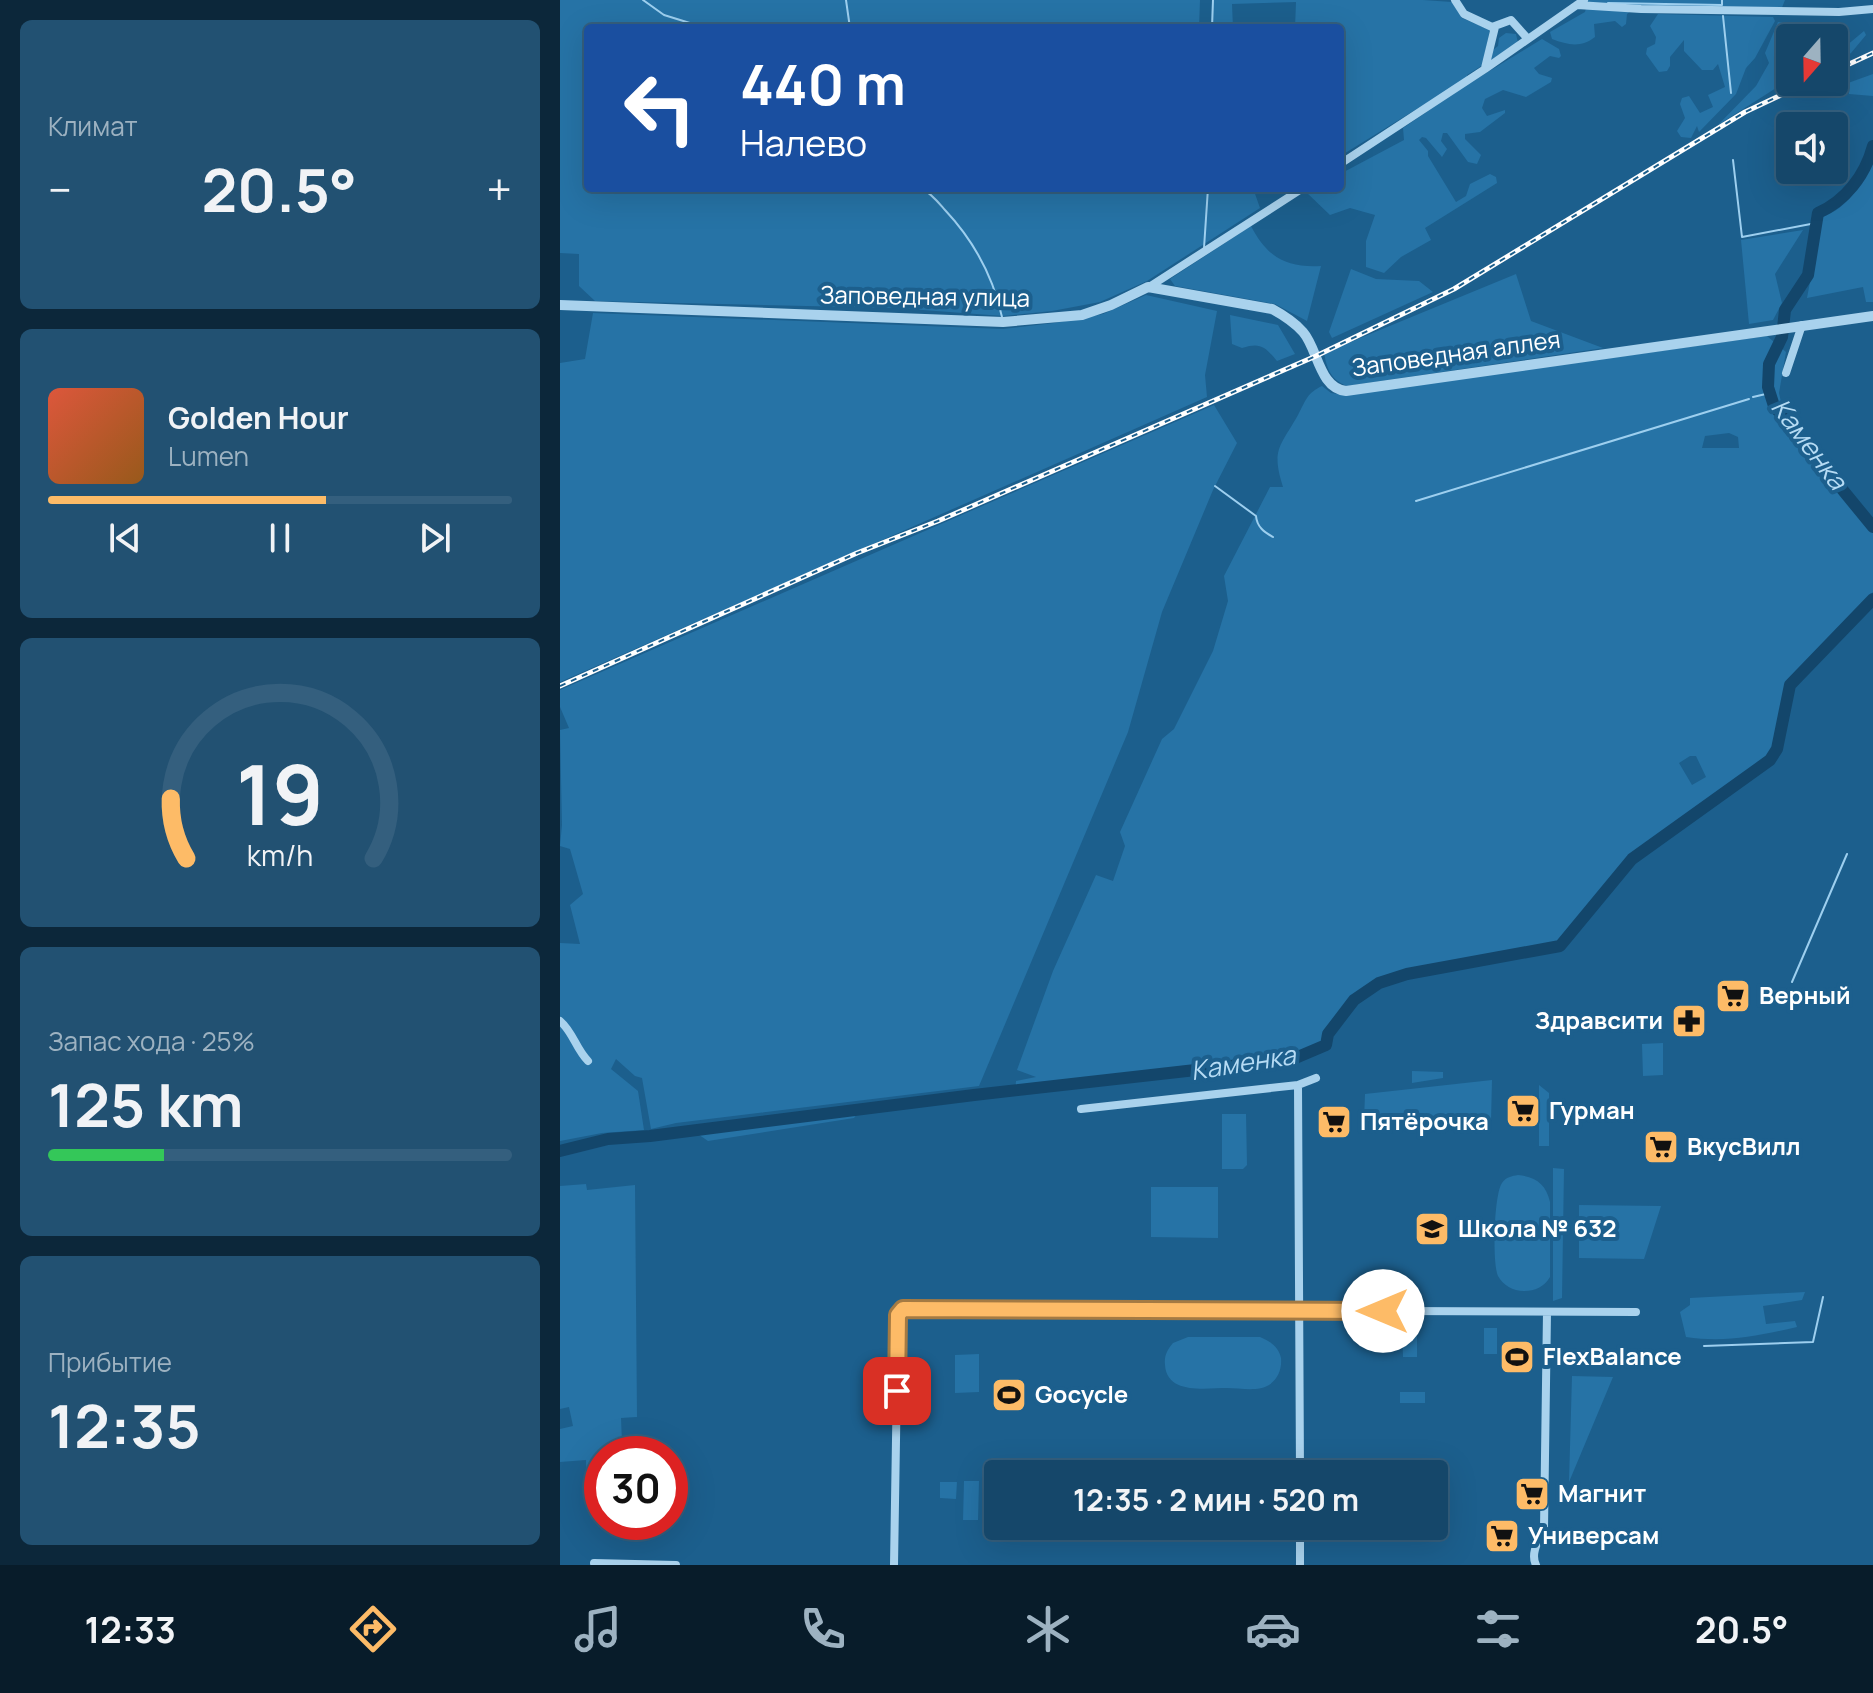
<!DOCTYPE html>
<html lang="ru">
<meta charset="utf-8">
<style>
:root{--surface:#15476a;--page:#225172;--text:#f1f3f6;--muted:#9db2c1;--line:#345f7e;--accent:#fdbb67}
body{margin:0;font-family:Manrope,sans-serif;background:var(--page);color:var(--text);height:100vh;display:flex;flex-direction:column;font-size:30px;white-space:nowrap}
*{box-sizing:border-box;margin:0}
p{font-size:26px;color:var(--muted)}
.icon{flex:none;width:44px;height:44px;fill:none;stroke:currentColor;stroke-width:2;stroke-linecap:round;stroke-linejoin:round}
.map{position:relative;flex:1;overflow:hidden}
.panel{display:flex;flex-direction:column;gap:20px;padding:20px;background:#0c273a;width:560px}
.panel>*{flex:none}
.hud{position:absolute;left:24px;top:24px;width:760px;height:168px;border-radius:8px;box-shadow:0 8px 32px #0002,0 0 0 2px var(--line);background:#1a4fa0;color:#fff;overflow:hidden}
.needle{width:52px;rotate:200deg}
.fabs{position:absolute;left:1216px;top:24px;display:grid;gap:16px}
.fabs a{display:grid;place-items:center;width:72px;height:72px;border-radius:8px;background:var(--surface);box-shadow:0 8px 32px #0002,0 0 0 2px var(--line);font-size:40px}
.speed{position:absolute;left:24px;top:1436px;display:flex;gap:16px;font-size:40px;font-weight:700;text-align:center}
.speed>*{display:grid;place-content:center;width:104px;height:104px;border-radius:50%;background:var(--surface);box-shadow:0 8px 32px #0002,0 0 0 2px var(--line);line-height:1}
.speed .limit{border:12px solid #d22;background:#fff;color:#111}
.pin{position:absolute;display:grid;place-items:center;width:68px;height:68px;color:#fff;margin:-34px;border-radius:16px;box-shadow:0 4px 12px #0006}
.me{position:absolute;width:88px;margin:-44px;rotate:270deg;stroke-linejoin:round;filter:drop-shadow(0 0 6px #0008)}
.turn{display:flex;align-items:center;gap:28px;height:168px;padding:0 24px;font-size:36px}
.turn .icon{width:104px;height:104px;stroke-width:2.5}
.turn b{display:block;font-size:56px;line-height:68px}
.big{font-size:60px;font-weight:700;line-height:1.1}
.panel .card{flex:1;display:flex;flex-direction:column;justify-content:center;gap:12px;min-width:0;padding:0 28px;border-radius:12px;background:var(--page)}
.panel .dial{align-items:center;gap:0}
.dial svg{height:208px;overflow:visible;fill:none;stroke:var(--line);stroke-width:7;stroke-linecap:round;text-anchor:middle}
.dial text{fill:var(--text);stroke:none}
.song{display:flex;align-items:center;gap:24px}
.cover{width:96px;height:96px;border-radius:12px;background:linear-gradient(135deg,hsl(10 70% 55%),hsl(30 70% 35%))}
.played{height:8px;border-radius:4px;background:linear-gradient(90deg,var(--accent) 60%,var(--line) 60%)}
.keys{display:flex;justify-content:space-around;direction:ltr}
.heat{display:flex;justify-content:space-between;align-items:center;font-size:44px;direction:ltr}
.charge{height:12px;border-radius:6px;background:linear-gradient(90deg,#34c759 25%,var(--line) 0)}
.trip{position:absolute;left:424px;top:1460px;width:464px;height:80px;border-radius:8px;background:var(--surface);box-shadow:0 8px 32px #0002,0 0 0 2px var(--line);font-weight:700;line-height:80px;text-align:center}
.tabs{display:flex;height:128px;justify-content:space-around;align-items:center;background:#081c2a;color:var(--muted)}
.tabs .icon{width:56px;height:56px}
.tabs .on{color:var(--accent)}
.tabs b{font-size:36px;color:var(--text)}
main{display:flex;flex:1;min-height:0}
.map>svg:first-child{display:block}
</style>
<main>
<section class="panel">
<div class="card"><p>Климат</p>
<div class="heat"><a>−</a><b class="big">20.5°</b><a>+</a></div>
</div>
<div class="card">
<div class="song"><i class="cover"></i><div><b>Golden Hour</b><p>Lumen</p></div></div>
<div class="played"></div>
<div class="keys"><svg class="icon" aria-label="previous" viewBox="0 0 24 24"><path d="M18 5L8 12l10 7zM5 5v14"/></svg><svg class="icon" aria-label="pause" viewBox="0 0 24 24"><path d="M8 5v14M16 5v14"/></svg><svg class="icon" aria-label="next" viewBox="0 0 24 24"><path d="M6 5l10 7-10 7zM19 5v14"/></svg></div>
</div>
<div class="card dial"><svg viewBox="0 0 100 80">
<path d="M14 69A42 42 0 1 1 86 69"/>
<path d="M14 69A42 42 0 0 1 8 46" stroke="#fdbb67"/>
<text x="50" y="56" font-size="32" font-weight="700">19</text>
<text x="50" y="72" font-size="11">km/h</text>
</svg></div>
<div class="card"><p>Запас хода · 25%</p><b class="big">125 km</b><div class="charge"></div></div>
<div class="card"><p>Прибытие</p><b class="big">12:35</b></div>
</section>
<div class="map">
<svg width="1313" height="1565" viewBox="0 0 1313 1565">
<rect width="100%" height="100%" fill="#1c5f8d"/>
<path fill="#2673a6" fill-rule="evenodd" d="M 0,0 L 640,0 L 639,28 L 28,28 L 28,188 L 693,188 L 700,208 L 587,281 L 540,302 L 492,311 L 443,316 L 336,308 L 35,301 L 19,286 L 19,254 L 0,253 Z
M 652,0 L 863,0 L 892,2 L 902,18 L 930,30 L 924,57 L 938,46 L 939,38 L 946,33 L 956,34 L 958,43 L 907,75 L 907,78 L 782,155 L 780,152 L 780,28 L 735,28 L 736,2 L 672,4 L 673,28 L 651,28 Z
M 1028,0 L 1225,0 L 1221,10 L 1075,7 L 1067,14 L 1066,24 L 1062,27 L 1055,21 L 1034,24 L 1035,37 C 1021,48 1008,45 992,39 L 990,32 L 1025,12 Z
M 1098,14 L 1213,17 L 1215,21 L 1195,58 L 1186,68 L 1176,94 L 1139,132 L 1137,126 L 1131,138 L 1121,137 L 1117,131 L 1125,118 L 1120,104 L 1122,98 L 1129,96 L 1140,113 L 1153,107 L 1148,95 L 1165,87 L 1158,64 L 1153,70 L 1142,70 L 1124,51 L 1124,40 L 1110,57 L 1110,66 L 1107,71 L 1099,72 L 1086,54 L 1087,48 L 1095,44 L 1096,37 L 1090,26 Z
M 1218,22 L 1225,23 L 1225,36 L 1231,38 L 1230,44 L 1225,42 L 1224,45 L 1230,48 L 1230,79 L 1158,125 L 1196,86 L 1209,63 L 1205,53 Z
M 1253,24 L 1285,24 L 1274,40 L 1274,38 L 1247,38 Z
M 1304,31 L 1306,35 L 1291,53 L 1274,65 L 1274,56 Z
M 982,39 L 999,49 L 1001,56 L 999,58 L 990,56 L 974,68 L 979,74 L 992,78 L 991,82 L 966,97 L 943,90 L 925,99 L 922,108 L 927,116 L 945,110 L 945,113 L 920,132 L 905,134 L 905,139 L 921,155 L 917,164 L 908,162 L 887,133 L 883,133 L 881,141 L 887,149 L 882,157 L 866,138 L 862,137 L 859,140 L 868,151 L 868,156 L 896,202 L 906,196 L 910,184 L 930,174 L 936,177 L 937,183 L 865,228 L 871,240 L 841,257 L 824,273 L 806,267 L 806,241 L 815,215 L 790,208 L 770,215 L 746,192 L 754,188 L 780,188 L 780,174 L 844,140 L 843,128 L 905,86 Z
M 1313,74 L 1313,96 L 1289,94 L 1288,83 Z
M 1313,163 L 1313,302 L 1306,302 L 1303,287 L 1247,298 L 1262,217 C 1288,208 1300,186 1313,163 Z
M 691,226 C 707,257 726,268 761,266 L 747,321 L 715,304 L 615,286 L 610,279 Z
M 1243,230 L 1215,274 L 1222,303 L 1213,320 L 1189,324 L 1181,240 Z
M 791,269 L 816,279 L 859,281 L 873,292 L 772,338 L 769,332 Z
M 956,274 L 971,321 L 1043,348 L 787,386 C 771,380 767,369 764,353 Z
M 586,295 L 657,311 L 645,375 L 647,397 L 0,682 L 0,363 L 25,359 L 33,313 L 443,329 L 494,323 L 543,314 Z
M 670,315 L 718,325 L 735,354 L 717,361 C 705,347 701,342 682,348 L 672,344 Z
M 1207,336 L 1226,352 L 1219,393 L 1223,411 L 1313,524 L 1313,592 L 1226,682 L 1210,755 L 1070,855 L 1001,942 L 816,980 C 797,998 772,1020 766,1045 L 733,1059 L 455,1092 L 456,1081 L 476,1077 L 457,1070 L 493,971 L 536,875 L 553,881 L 565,846 L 560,832 L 602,739 L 614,729 L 653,651 L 668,601 L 664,576 L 710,487 L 723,487 C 711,449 720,447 738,415 C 746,400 747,393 762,386 L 771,393 L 784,395 ZM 1169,433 L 1178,437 L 1179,448 L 1142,448 L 1145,436 ZM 1130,756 L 1136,756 L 1146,777 L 1132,785 L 1119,763 Z
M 654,405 L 677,443 L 653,490 L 602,612 L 568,732 L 419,1086 L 116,1123 L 91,1129 L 82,1078 L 75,1076 L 56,1059 L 51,1069 L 78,1091 L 84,1130 L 42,1133 L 0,1141 L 0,943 L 20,944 L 10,905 L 23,894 L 10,849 L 0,846 L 2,825 L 0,730 L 9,728 L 0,707 L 0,690 Z
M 1103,1043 L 1103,1075 L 1083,1076 L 1082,1044 Z
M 852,1071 L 883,1072 L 883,1078 L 852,1083 Z
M 932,1080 L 931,1121 L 804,1121 L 805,1094 Z
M 979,1085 L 989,1093 L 989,1146 L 979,1146 Z
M 301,1109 L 294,1118 L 148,1141 L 132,1130 Z
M 662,1114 L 686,1114 L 687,1165 L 683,1169 L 662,1169 Z
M 993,1168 L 1004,1169 L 1002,1298 L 993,1301 Z
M 958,1175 C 976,1177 986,1184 990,1202 L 990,1277 C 984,1287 975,1291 964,1291 C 953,1291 943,1285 938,1276 C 932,1263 934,1194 942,1183 C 946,1177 952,1176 958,1175 Z
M 26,1184 L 27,1190 L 75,1185 L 77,1417 L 61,1418 L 62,1442 L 79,1442 L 79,1454 L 42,1454 L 42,1496 L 27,1496 L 26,1460 L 0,1462 L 0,1429 L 13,1426 L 9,1407 L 0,1409 L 0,1186 Z
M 591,1187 L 658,1187 L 658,1238 L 591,1237 Z
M 1019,1205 L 1101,1206 L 1084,1259 L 1019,1258 Z
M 1245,1292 L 1242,1300 L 1203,1306 L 1206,1324 L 1235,1321 L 1237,1327 C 1198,1336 1165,1343 1126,1337 L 1120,1312 L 1130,1305 L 1130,1298 Z
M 842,1328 L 857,1328 L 857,1357 L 843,1357 Z
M 924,1328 L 937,1328 L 937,1354 L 924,1354 Z
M 628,1337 L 700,1337 C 710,1341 719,1347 721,1358 C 722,1369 718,1379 709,1385 C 698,1392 680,1388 667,1388 C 646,1388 607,1395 605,1365 C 604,1356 607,1350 613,1343 Z
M 419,1354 L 419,1392 L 395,1393 L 395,1355 Z
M 1012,1376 L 1053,1377 L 1009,1482 Z
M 840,1392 L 865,1392 L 865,1403 L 840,1403 Z
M 404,1481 L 419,1481 L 418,1520 L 403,1520 Z
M 380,1482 L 397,1482 L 396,1499 L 380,1498 Z"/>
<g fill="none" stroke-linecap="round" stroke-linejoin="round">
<path stroke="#9dcfef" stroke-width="2" d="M 83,0 L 104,15 L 146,28
M 286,0 L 290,28
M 1048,3 L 1162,5 L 1162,0
M 1163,16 L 1171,93
M 652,28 L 653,0
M 1173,160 L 1182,237 L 1256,223
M 361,188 C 371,193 378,202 385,210 C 414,241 433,276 442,317
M 644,248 L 648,188
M 1193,397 L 1210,393
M 655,486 L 696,516 C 697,527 704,532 713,537
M 856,501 L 1189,399
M 1232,982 L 1287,854
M 1144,1346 L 1253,1342 L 1263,1297"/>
<path stroke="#13466b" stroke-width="12" d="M 1313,146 C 1305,176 1285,201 1258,213 L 1248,275 L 1225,310 L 1222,337 L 1209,364 L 1208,387 L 1214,406 L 1313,527
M 0,1151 L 48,1139 L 90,1136 L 414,1095 L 733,1059 L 766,1045 L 768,1034 L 794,1000 L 819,983 L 847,974 L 1000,946 L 1072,859 L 1210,760 L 1217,749 L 1230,685 L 1313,599"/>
<path stroke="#a9d2ed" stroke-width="8" d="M 895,0 L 904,14 L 932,27 L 951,20 L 968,39
M 1017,5 L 1081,9 L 1279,12 L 1313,9
M 925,68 L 935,27
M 780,164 L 925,69 L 1024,0
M 589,287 L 743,188
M 1226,373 L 1242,325
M 0,1021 C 13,1032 16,1049 28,1061
M 738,1085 L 740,1474
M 521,1109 L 738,1085 L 756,1078
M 740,1526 L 740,1565
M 34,1563 L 116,1565
M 334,1565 L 338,1315 L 343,1309 L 1076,1312
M 976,1565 C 970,1553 979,1540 984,1529 L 987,1312"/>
<path stroke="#a9d2ed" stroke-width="10" d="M 0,305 L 443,322 L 522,315 L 551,305 L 588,287 L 712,309 C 723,315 734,322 743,332 C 758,349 759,388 786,391 L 1313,316"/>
<g stroke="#fff" stroke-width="5">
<path id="rail" d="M 1274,71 L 1313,53
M 0,686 L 297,553 L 378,521 L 756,356 L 894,289 L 1185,112 L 1249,82"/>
</g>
<use href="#rail" stroke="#1c5f8d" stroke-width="2" stroke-dasharray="6" stroke-linecap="butt"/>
</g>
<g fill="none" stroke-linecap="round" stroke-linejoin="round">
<g stroke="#a47a43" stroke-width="20">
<path id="route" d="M 337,1391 L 338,1315 L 343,1309 L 823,1311"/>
</g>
<use href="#route" stroke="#fdbb67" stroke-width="14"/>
</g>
<defs>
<g id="supermarket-square" transform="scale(1.8)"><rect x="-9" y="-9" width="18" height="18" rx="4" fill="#fdbb67" stroke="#1c5f8d"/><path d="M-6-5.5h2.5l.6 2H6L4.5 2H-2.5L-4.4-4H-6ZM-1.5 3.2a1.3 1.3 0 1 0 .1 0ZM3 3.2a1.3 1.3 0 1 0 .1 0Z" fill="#111"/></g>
<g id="pharmacy-square" transform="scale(1.8)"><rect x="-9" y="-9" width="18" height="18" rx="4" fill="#fdbb67" stroke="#1c5f8d"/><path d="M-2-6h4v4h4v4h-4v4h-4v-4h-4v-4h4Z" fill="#111"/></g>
<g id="school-square" transform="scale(1.8)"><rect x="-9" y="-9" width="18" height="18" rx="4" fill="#fdbb67" stroke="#1c5f8d"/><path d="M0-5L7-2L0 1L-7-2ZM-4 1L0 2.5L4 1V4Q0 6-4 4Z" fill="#111"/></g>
<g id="stadium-square" transform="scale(1.8)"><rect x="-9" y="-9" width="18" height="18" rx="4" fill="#fdbb67" stroke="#1c5f8d"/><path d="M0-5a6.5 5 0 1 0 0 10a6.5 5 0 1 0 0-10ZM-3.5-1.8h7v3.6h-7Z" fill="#111"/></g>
</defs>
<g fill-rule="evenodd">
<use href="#supermarket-square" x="1173" y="996"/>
<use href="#pharmacy-square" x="1129" y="1021"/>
<use href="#supermarket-square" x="963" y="1111"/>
<use href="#supermarket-square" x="774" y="1122"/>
<use href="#supermarket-square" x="1101" y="1147"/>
<use href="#school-square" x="872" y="1229"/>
<use href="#stadium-square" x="957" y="1357"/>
<use href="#stadium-square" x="449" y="1395"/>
<use href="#supermarket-square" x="972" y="1494"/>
<use href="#supermarket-square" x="942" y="1536"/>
</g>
<g text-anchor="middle" stroke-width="8" stroke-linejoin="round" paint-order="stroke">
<g font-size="24" fill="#fff" stroke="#1c5f8d">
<text transform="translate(365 297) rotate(1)" y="8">Заповедная улица</text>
<text transform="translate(896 354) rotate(-8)" y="8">Заповедная аллея</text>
</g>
<g font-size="24" font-weight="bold" fill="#fff" stroke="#1c5f8d" text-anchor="start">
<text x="1199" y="1004">Верный</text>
<text x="1103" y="1029" text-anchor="end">Здравсити</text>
<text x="989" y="1119">Гурман</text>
<text x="800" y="1130">Пятёрочка</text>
<text x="1127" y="1155">ВкусВилл</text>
<text x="898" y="1237">Школа № 632</text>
<text x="983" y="1365">FlexBalance</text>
<text x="475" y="1403">Gocycle</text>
<text x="998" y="1502">Магнит</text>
<text x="968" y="1544">Универсам</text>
</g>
<g font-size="26" font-style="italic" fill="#b5dbf4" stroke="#1c5f8d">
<text transform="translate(1249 444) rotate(53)" y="9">Каменка</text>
<text transform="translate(683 1063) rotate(-9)" y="9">Каменка</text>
</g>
</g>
</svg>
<div class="fabs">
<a><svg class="needle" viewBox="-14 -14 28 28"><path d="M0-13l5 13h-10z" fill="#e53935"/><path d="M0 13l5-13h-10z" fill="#9db2c1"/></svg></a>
<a><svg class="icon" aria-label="sound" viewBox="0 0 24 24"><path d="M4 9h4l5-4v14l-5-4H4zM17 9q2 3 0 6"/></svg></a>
</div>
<div class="speed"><div class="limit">30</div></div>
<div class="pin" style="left:337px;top:1391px;background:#d93025"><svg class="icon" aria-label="arrive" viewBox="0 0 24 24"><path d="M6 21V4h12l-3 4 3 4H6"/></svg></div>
<svg class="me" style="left:823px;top:1311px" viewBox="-20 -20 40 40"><circle r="19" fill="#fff"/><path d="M0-13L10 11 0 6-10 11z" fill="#fdbb67"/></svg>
<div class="trip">12:35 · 2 мин · 520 m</div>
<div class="hud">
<div class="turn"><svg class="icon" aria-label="left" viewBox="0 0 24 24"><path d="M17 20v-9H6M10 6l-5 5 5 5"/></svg><div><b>440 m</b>Налево</div></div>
</div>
</div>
</main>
<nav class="tabs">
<b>12:33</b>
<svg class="icon on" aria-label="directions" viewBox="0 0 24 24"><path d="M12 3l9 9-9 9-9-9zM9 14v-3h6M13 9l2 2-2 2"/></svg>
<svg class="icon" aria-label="music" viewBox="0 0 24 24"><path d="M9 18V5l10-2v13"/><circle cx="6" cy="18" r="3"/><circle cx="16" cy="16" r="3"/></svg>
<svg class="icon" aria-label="phone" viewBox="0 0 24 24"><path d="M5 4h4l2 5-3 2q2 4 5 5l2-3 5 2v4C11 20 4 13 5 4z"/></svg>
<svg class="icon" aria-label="climate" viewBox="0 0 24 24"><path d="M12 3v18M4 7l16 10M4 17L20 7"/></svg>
<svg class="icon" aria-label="car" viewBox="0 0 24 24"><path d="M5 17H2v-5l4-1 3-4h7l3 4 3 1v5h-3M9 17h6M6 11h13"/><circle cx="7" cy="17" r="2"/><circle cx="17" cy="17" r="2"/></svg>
<svg class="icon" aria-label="filters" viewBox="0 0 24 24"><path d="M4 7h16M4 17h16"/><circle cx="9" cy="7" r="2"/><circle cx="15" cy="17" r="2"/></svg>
<b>20.5°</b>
</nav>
